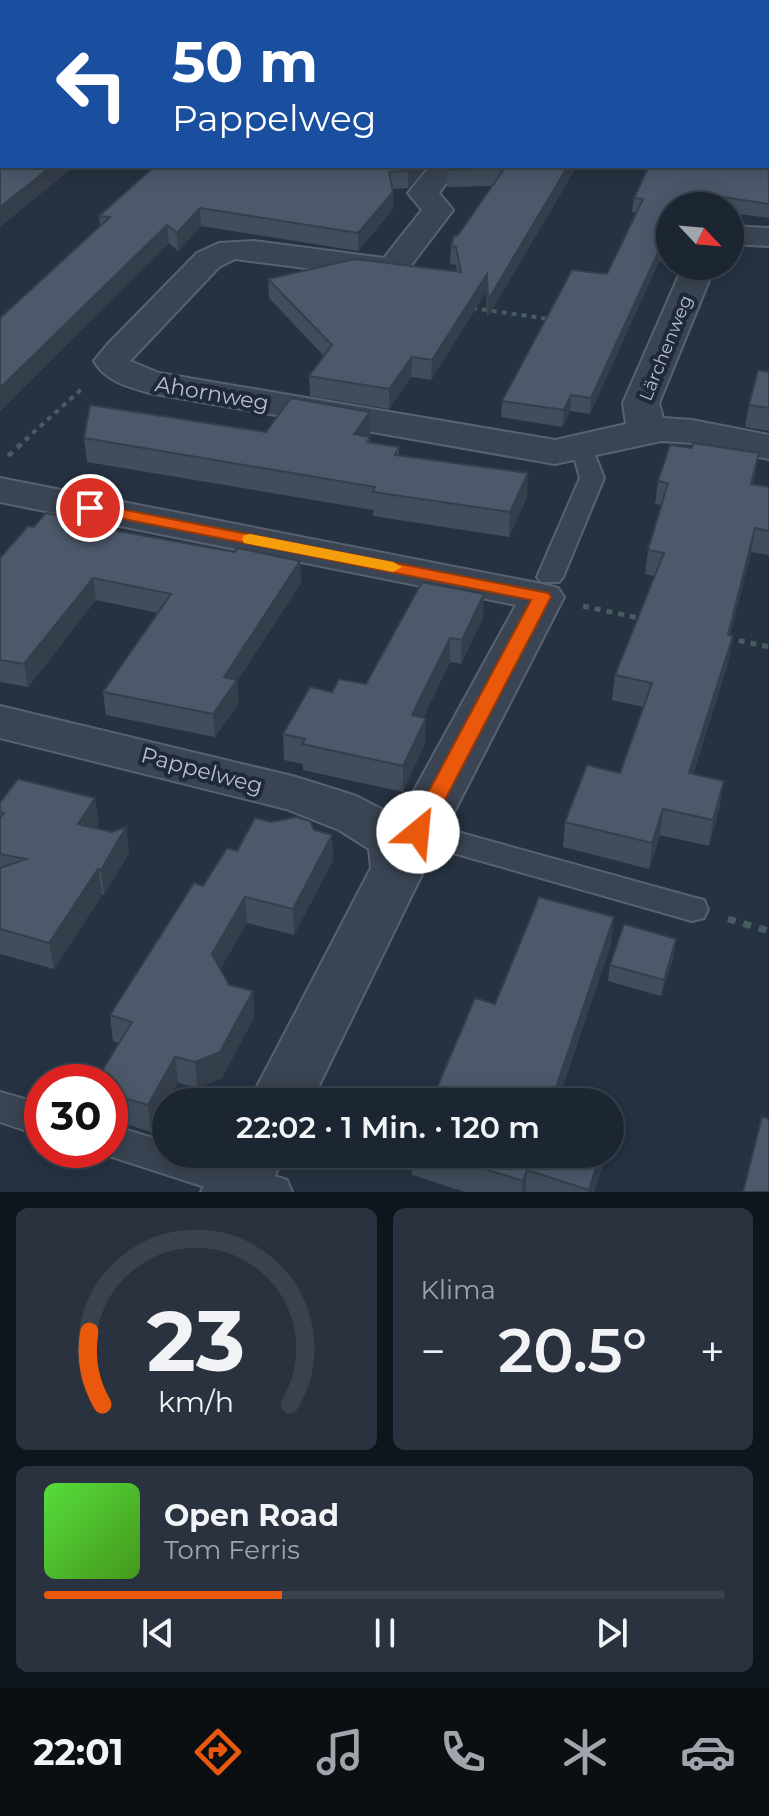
<!DOCTYPE html>
<html lang="de">
<meta charset="utf-8">
<style>
:root{--surface:#1c2632;--page:#29323e;--text:#f1f3f6;--muted:#a0a5ac;--line:#3a434d;--accent:#ea580c}
body{margin:0;font-family:Montserrat,sans-serif;background:var(--page);color:var(--text);height:100vh;display:flex;flex-direction:column;font-size:30px;white-space:nowrap}
*{box-sizing:border-box;margin:0}
p{font-size:26px;color:var(--muted)}
.icon{flex:none;width:44px;height:44px;fill:none;stroke:currentColor;stroke-width:2;stroke-linecap:round;stroke-linejoin:round}
.map{position:relative;height:1192px;overflow:hidden}
.details{display:flex;flex-direction:column;gap:16px;padding:16px;background:#0f151c;flex:1}
.details>*{flex:none}
.guide{position:absolute;left:0px;top:0px;width:770px;height:168px;box-shadow:0 4px 20px #0003,0 0 0 2px var(--line);background:#1a4fa0;color:#fff;overflow:hidden}
.needle{width:52px;rotate:116deg}
.buttons{position:absolute;left:656px;top:192px;display:grid;gap:16px}
.buttons a{display:grid;place-items:center;width:88px;height:88px;border-radius:50%;background:var(--surface);box-shadow:0 4px 20px #0003,0 0 0 2px var(--line);font-size:40px}
.speed{position:absolute;left:24px;top:1064px;display:flex;gap:16px;font-size:40px;font-weight:700;text-align:center}
.speed>*{display:grid;place-content:center;width:104px;height:104px;border-radius:50%;background:var(--surface);box-shadow:0 4px 20px #0003,0 0 0 2px var(--line);line-height:1}
.speed .limit{border:12px solid #d22;background:#fff;color:#111}
.pin{position:absolute;display:grid;place-items:center;width:68px;height:68px;color:#fff;margin:-34px;border:4px solid #fff;border-radius:50%;box-shadow:0 2px 8px #0007}
.me{position:absolute;width:88px;margin:-44px;rotate:28deg;stroke-linejoin:round;filter:drop-shadow(0 0 6px #0008)}
.turn{display:flex;align-items:center;gap:28px;height:168px;padding:0 40px;font-size:36px}
.turn .icon{width:104px;height:104px;stroke-width:2.5}
.turn b{display:block;font-size:56px;line-height:68px}
.big{font-size:60px;font-weight:600;line-height:1.1}
.details .tile{flex:1;display:flex;flex-direction:column;justify-content:center;gap:12px;min-width:0;padding:0 28px;border-radius:12px;background:var(--page)}
.details .dial{align-items:center;gap:0}
.dial svg{height:208px;overflow:visible;fill:none;stroke:var(--line);stroke-width:7;stroke-linecap:round;text-anchor:middle}
.dial text{fill:var(--text);stroke:none}
.song{display:flex;align-items:center;gap:24px}
.cover{width:96px;height:96px;border-radius:12px;background:linear-gradient(135deg,hsl(110 70% 55%),hsl(100 70% 35%))}
.played{height:8px;border-radius:4px;background:linear-gradient(90deg,var(--accent) 35%,var(--line) 35%)}
.keys{display:flex;justify-content:space-around;direction:ltr}
.heat{display:flex;justify-content:space-between;align-items:center;font-size:44px;direction:ltr}
.details .tiles{flex:1;display:grid;gap:16px;grid-template-columns:1fr 1fr}
.tile:last-child{grid-column:span 2}
.trip{position:absolute;left:152px;top:1088px;width:472px;height:80px;border-radius:40px;background:var(--surface);box-shadow:0 4px 20px #0003,0 0 0 2px var(--line);font-weight:600;line-height:80px;text-align:center}
.menu{display:flex;height:128px;justify-content:space-around;align-items:center;background:#0b0f14;color:var(--muted)}
.menu .icon{width:56px;height:56px}
.menu .active{color:var(--accent)}
.menu b{font-size:36px;color:var(--text)}
.map>svg:first-child{display:block}
</style>
<div class="map">
<svg width="769" height="1192" viewBox="0 0 769 1192">
<rect width="100%" height="100%" fill="#263242"/>
<g fill="none" stroke-linecap="round" stroke-linejoin="round">
<g stroke="#58626f" stroke-width="4">
<path id="service" d="M 583,443 L 591,445 L 604,478 L 563,577 L 559,582 L 541,582 L 537,577 L 580,478 L 572,450 L 575,445 Z
M 418,821 L 692,897 L 704,900 L 708,909 L 704,918 L 692,921 L 407,840 L 402,832 L 407,824 Z
M 0,1092 L 42,1104 L 42,1136 L 0,1122 Z
M 110,1125 L 166,1142 L 166,1154 L 205,1154 L 287,1180 L 292,1192 L 220,1192 L 97,1152 L 96,1150 L 110,1150 Z"/>
</g>
<g stroke="#58626f" stroke-width="4">
<path id="minor" d="M 430,166 L 459,166 L 439,193 L 453,210 L 403,276 L 392,279 L 235,259 L 219,267 L 130,361 L 159,373 L 555,440 L 626,424 L 623,403 L 683,266 L 715,266 L 659,403 L 663,418 L 692,420 L 769,435 L 769,459 L 692,443 L 661,441 L 555,464 L 150,393 C 128,387 105,381 94,361 L 107,345 L 197,253 L 219,243 L 254,241 L 384,258 L 422,210 L 408,193 Z
M 730,226 L 769,228 L 769,246 L 730,244 Z
M 0,478 L 542,584 L 558,588 L 564,597 L 444,832 L 437,845 L 423,851 L 425,868 L 311,1102 L 249,1102 L 371,868 L 369,849 L 339,830 L 286,809 L 0,738 L 0,706 L 296,777 L 356,796 L 399,818 L 516,605 L 0,502 Z
M 220,1154 L 285,1154 L 267,1192 L 201,1192 Z"/>
</g>
<path stroke="#465d60" stroke-width="4" stroke-dasharray="5 5" stroke-linecap="butt" d="M 472,308 L 549,319
M 25,440 L 84,387"/>
<path stroke="#465d60" stroke-width="5" stroke-dasharray="6 6" stroke-linecap="butt" d="M 8,456 L 28,438
M 583,606 L 643,619
M 727,638 L 769,647"/>
<path stroke="#465d60" stroke-width="7" stroke-dasharray="8 8" stroke-linecap="butt" d="M 728,919 L 769,931"/>
<use href="#service" fill="#3a4452" fill-rule="evenodd"/>
<use href="#minor" fill="#3a4452" fill-rule="evenodd"/>
</g>
<path fill="#414d5c" d="M 769,63 L 769,218 L 730,213 L 730,206 L 670,206 L 670,262 L 659,261 L 590,414 L 570,411 L 562,427 L 501,417 L 502,401 L 607,274 L 637,213 L 632,212 L 634,198 Z
M 427,166 L 408,188 L 392,189 L 393,209 L 358,251 L 201,226 L 178,251 L 169,243 L 0,411 L 0,318 L 100,226 L 99,216 Z
M 451,166 L 577,166 L 487,318 L 486,292 L 431,380 L 411,377 L 389,409 L 310,396 L 309,376 L 324,356 L 269,298 L 268,279 L 457,272 L 456,265 L 450,264 L 451,246 L 492,186 L 447,187 L 447,170 Z
M 769,372 L 769,431 L 745,427 L 749,405 Z
M 370,412 L 370,435 L 369,436 L 370,437 L 370,443 L 399,447 L 399,456 L 527,497 L 509,537 L 373,516 L 373,510 L 87,462 L 84,438 L 266,432 Z
M 755,476 L 753,484 L 769,487 L 769,555 L 751,552 L 730,635 L 729,660 L 693,774 L 720,806 L 709,846 L 660,835 L 649,869 L 563,847 L 565,822 L 620,773 L 643,707 L 612,700 L 615,675 L 655,576 L 645,574 L 648,550 L 662,505 L 655,504 L 658,481 Z
M 34,527 L 100,527 L 234,552 L 300,561 L 301,583 L 237,681 L 239,703 L 215,737 L 106,715 L 103,692 L 158,613 L 96,600 L 28,687 L 0,682 L 0,558 Z
M 483,618 L 461,664 L 450,662 L 423,718 L 425,743 L 403,792 L 303,770 L 303,764 L 284,760 L 283,734 L 332,692 L 366,684 Z
M 0,803 L 99,823 L 96,828 L 112,832 L 126,827 L 129,853 L 104,895 L 102,895 L 54,969 L 0,954 Z
M 271,822 L 332,835 L 333,860 L 294,935 L 247,923 L 220,969 L 229,985 L 253,991 L 254,1017 L 222,1078 L 198,1088 L 178,1083 L 168,1102 L 166,1102 L 151,1132 L 110,1119 L 110,1082 L 119,1043 L 113,1041 L 110,1015 L 203,886 L 237,851 Z
M 676,939 L 674,955 L 661,996 L 608,981 L 610,965 Z
M 412,1154 L 603,1154 L 602,1167 L 594,1192 L 465,1192 L 412,1175 Z"/>
<path fill="#353e4b" d="M 52,166 L 75,166 L 0,227 L 0,207 Z
M 413,166 L 427,166 L 408,188 L 408,171 Z
M 568,166 L 577,166 L 487,318 L 488,300 Z
M 393,192 L 393,209 L 358,251 L 358,233 Z
M 200,208 L 201,226 L 178,251 L 177,233 Z
M 167,225 L 169,243 L 0,411 L 0,388 Z
M 661,246 L 659,261 L 590,414 L 591,398 Z
M 487,274 L 486,292 L 431,380 L 432,360 Z
M 412,357 L 411,377 L 389,409 L 389,389 Z
M 571,395 L 570,411 L 562,427 L 564,410 Z
M 370,412 L 370,435 L 354,457 L 354,434 Z
M 759,453 L 755,476 L 748,507 L 751,484 Z
M 528,473 L 527,497 L 509,537 L 510,512 Z
M 755,528 L 751,552 L 724,659 L 728,635 Z
M 300,561 L 301,583 L 237,681 L 239,703 L 215,737 L 213,714 L 224,677 Z
M 93,578 L 96,600 L 28,687 L 24,664 Z
M 484,594 L 483,618 L 461,664 L 462,640 Z
M 733,636 L 729,660 L 685,798 L 689,773 Z
M 450,638 L 450,662 L 412,740 L 412,715 Z
M 426,718 L 425,743 L 403,792 L 403,766 Z
M 724,781 L 720,806 L 709,846 L 713,820 Z
M 95,798 L 99,823 L 82,849 L 78,824 Z
M 663,809 L 660,835 L 649,869 L 652,843 Z
M 126,827 L 129,853 L 104,895 L 101,870 Z
M 332,835 L 333,860 L 294,935 L 293,909 Z
M 98,869 L 102,895 L 54,969 L 49,943 Z
M 245,897 L 247,923 L 214,980 L 212,954 Z
M 614,917 L 611,945 L 558,1102 L 551,1102 Z
M 676,939 L 674,955 L 661,996 L 664,980 Z
M 253,991 L 254,1017 L 222,1078 L 198,1088 L 195,1062 Z
M 175,1057 L 178,1083 L 168,1102 L 166,1102 L 166,1105 L 151,1132 L 148,1105 Z
M 600,1154 L 603,1154 L 602,1167 L 594,1192 L 589,1192 Z
M 527,1170 L 525,1192 L 522,1192 L 523,1181 Z"/>
<path fill="#4c596b" stroke="#353e4b" stroke-width="2" d="M 3,0 L 667,0 L 666,2 L 3,2 Z
M 727,0 L 769,0 L 768,47 L 768,2 L 726,2 Z
M 2,9 L 2,112 L 0,110 L 0,11 Z
M 768,63 L 769,204 L 697,193 L 691,206 L 670,206 L 670,247 L 661,246 L 591,398 L 571,395 L 564,410 L 502,401 L 572,270 L 607,274 L 643,199 L 634,198 L 649,166 L 768,166 Z
M 2,117 L 2,166 L 52,166 L 0,207 L 0,130 Z
M 155,166 L 413,166 L 408,171 L 389,172 L 393,192 L 358,233 L 200,208 L 177,233 L 167,225 L 0,388 L 0,318 L 110,217 L 99,216 Z
M 451,166 L 568,166 L 488,300 L 487,274 L 432,360 L 412,357 L 389,389 L 309,376 L 332,345 L 268,279 L 355,259 L 461,272 L 456,247 L 451,246 L 454,236 L 458,235 L 504,169 L 447,170 Z
M 758,370 L 769,372 L 769,408 L 749,405 Z
M 291,398 L 370,412 L 354,434 L 370,437 L 367,442 L 399,447 L 395,455 L 528,473 L 510,512 L 373,492 L 375,487 L 84,438 L 90,405 L 266,432 Z
M 693,443 L 759,453 L 751,484 L 769,487 L 769,531 L 755,528 L 728,635 L 733,636 L 689,773 L 724,781 L 713,820 L 663,809 L 652,843 L 565,822 L 587,765 L 620,773 L 652,683 L 615,675 L 664,553 L 648,550 L 668,483 L 658,481 L 670,445 L 692,448 Z
M 46,513 L 100,522 L 96,527 L 234,552 L 238,548 L 300,561 L 224,677 L 237,680 L 213,714 L 103,692 L 171,594 L 93,578 L 24,664 L 0,660 L 0,558 L 28,526 L 34,527 Z
M 422,582 L 484,594 L 462,640 L 450,638 L 412,715 L 426,718 L 403,766 L 302,744 L 305,739 L 283,734 L 310,687 L 332,692 L 339,679 L 366,684 Z
M 18,779 L 95,798 L 78,824 L 112,832 L 126,827 L 101,870 L 98,869 L 49,943 L 0,929 L 0,868 L 26,859 L 0,854 L 0,818 L 4,813 L 0,812 L 0,803 Z
M 297,817 L 310,821 L 314,830 L 332,835 L 293,909 L 245,897 L 212,954 L 229,985 L 253,991 L 220,1052 L 195,1062 L 175,1057 L 148,1105 L 110,1094 L 110,1082 L 95,1082 L 132,1022 L 110,1015 L 194,883 L 203,886 L 227,848 L 237,851 L 255,818 L 271,822 Z
M 539,897 L 614,917 L 551,1102 L 431,1102 L 475,998 L 495,1004 Z
M 624,924 L 676,939 L 664,980 L 610,965 Z
M 762,1117 L 769,1119 L 769,1192 L 743,1192 Z
M 437,1154 L 600,1154 L 589,1190 L 527,1170 L 523,1181 Z"/>
<path fill="#ea580c" stroke="#983908" stroke-width="2" d="M 90,503 L 548,593 L 551,597 L 425,838 L 410,838 L 407,832 L 531,600 L 84,511 L 82,508 L 84,504 Z"/>
<path fill="#f59e0b" d="M 250,534 L 393,562 L 402,567 L 393,572 L 244,543 L 242,539 L 244,535 Z"/>
<g text-anchor="middle" stroke-width="8" stroke-linejoin="round" paint-order="stroke">
<g font-size="18" fill="#b7bfcc" stroke="#1f2937">
<text transform="translate(666 348) rotate(-68)" y="6">Lärchenweg</text>
</g>
<g font-size="22" fill="#b7bfcc" stroke="#1f2937">
<text transform="translate(212 393) rotate(10)" y="8">Ahornweg</text>
<text transform="translate(202 770) rotate(15)" y="8">Pappelweg</text>
</g>
</g>
</svg>
<div class="buttons">
<a><svg class="needle" viewBox="-14 -14 28 28"><path d="M0-13l5 13h-10z" fill="#e53935"/><path d="M0 13l5-13h-10z" fill="#a0a5ac"/></svg></a>
</div>
<div class="speed"><div class="limit">30</div></div>
<div class="pin" style="left:90px;top:508px;background:#d93025"><svg class="icon" aria-label="arrive" viewBox="0 0 24 24"><path d="M6 21V4h12l-3 4 3 4H6"/></svg></div>
<svg class="me" style="left:418px;top:832px" viewBox="-20 -20 40 40"><circle r="19" fill="#fff"/><path d="M0-13L10 11 0 6-10 11z" fill="#ea580c"/></svg>
<div class="trip">22:02 · 1 Min. · 120 m</div>
<div class="guide">
<div class="turn"><svg class="icon" aria-label="left" viewBox="0 0 24 24"><path d="M17 20v-9H6M10 6l-5 5 5 5"/></svg><div><b>50 m</b>Pappelweg</div></div>
</div>
</div>
<section class="details">
<div class="tiles">
<div class="tile dial"><svg viewBox="0 0 100 80">
<path d="M14 69A42 42 0 1 1 86 69"/>
<path d="M14 69A42 42 0 0 1 9 41" stroke="#ea580c"/>
<text x="50" y="56" font-size="32" font-weight="700">23</text>
<text x="50" y="72" font-size="11">km/h</text>
</svg></div>
<div class="tile"><p>Klima</p>
<div class="heat"><a>−</a><b class="big">20.5°</b><a>+</a></div>
</div>
<div class="tile">
<div class="song"><i class="cover"></i><div><b>Open Road</b><p>Tom Ferris</p></div></div>
<div class="played"></div>
<div class="keys"><svg class="icon" aria-label="previous" viewBox="0 0 24 24"><path d="M18 5L8 12l10 7zM5 5v14"/></svg><svg class="icon" aria-label="pause" viewBox="0 0 24 24"><path d="M8 5v14M16 5v14"/></svg><svg class="icon" aria-label="next" viewBox="0 0 24 24"><path d="M6 5l10 7-10 7zM19 5v14"/></svg></div>
</div>
</div>
</section>
<nav class="menu">
<b>22:01</b>
<svg class="icon active" aria-label="directions" viewBox="0 0 24 24"><path d="M12 3l9 9-9 9-9-9zM9 14v-3h6M13 9l2 2-2 2"/></svg>
<svg class="icon" aria-label="music" viewBox="0 0 24 24"><path d="M9 18V5l10-2v13"/><circle cx="6" cy="18" r="3"/><circle cx="16" cy="16" r="3"/></svg>
<svg class="icon" aria-label="phone" viewBox="0 0 24 24"><path d="M5 4h4l2 5-3 2q2 4 5 5l2-3 5 2v4C11 20 4 13 5 4z"/></svg>
<svg class="icon" aria-label="climate" viewBox="0 0 24 24"><path d="M12 3v18M4 7l16 10M4 17L20 7"/></svg>
<svg class="icon" aria-label="car" viewBox="0 0 24 24"><path d="M5 17H2v-5l4-1 3-4h7l3 4 3 1v5h-3M9 17h6M6 11h13"/><circle cx="7" cy="17" r="2"/><circle cx="17" cy="17" r="2"/></svg>
</nav>
